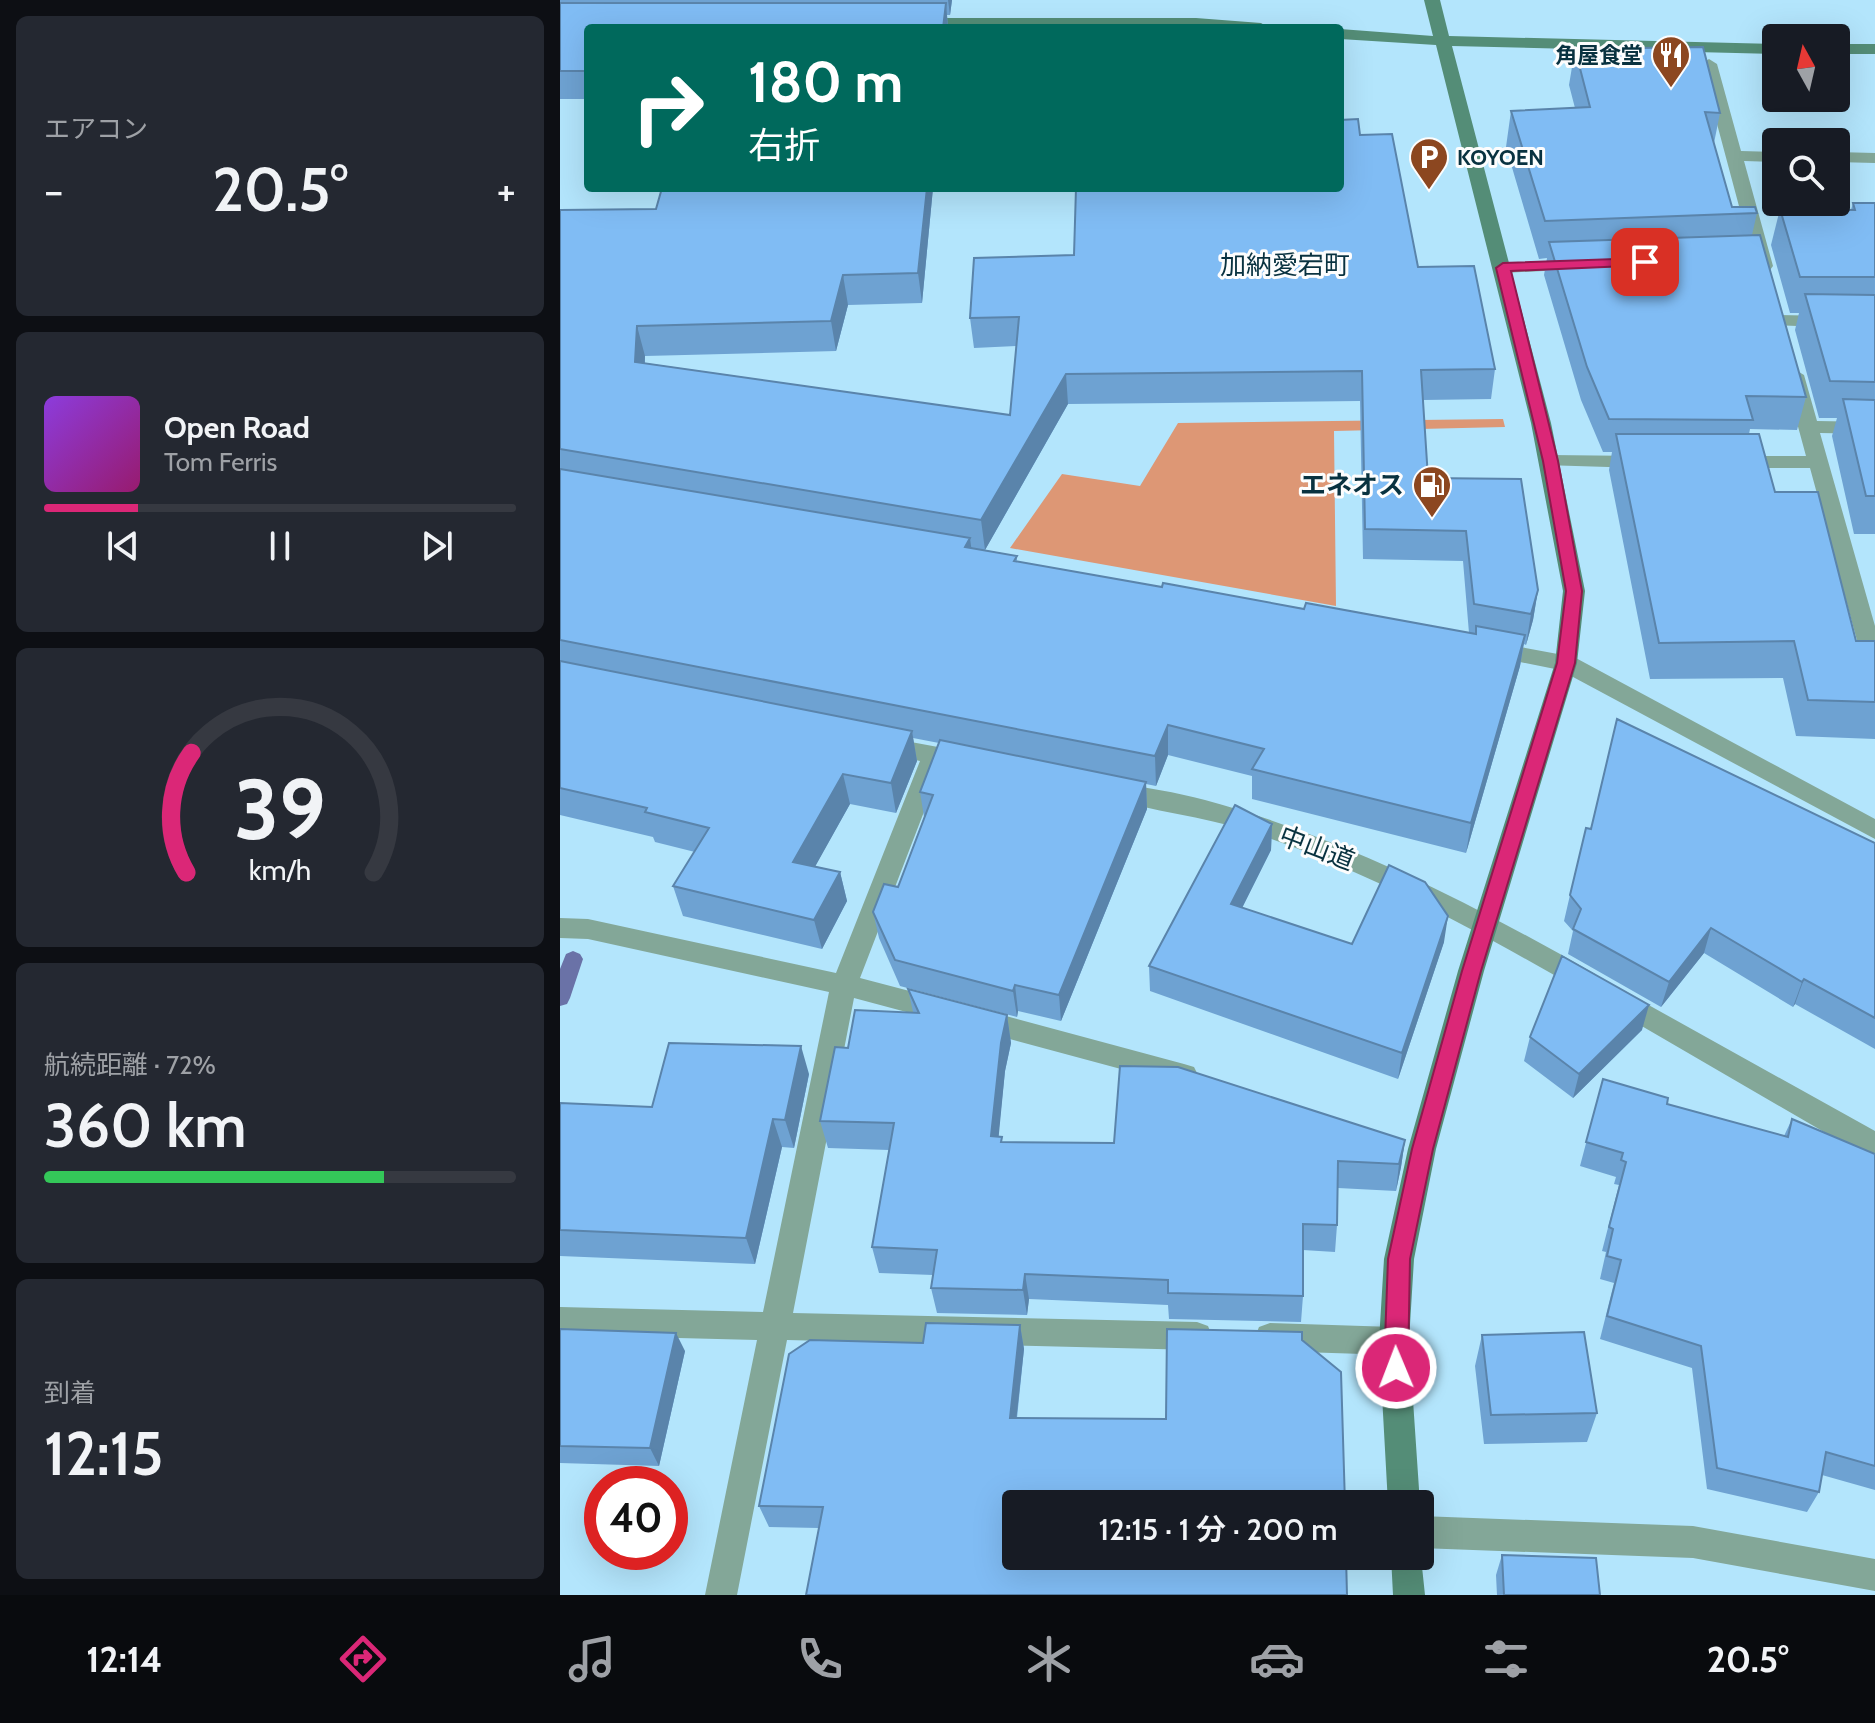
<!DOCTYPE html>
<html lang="ja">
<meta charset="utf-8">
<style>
:root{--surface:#171b24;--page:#242831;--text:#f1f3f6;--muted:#9ea1a6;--line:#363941;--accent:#db2777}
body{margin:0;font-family:Cabin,"Noto Sans JP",sans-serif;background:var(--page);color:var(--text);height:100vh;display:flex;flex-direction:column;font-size:30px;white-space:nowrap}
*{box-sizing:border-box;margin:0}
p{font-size:26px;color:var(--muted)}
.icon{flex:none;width:44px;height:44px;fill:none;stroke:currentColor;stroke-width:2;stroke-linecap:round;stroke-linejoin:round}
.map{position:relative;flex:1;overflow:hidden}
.drawer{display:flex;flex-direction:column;gap:16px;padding:16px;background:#0d0f14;width:560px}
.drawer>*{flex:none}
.guide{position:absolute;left:24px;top:24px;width:760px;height:168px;border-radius:8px;box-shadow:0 8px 32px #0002;background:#00695c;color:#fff;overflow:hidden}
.needle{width:52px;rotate:352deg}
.fabs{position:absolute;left:1202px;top:24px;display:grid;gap:16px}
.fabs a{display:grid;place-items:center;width:88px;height:88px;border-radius:8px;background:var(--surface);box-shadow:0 8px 32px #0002;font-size:40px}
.speed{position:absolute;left:24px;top:1466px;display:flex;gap:16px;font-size:40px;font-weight:700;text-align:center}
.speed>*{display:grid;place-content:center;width:104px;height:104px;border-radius:50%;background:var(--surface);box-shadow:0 8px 32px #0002;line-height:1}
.speed .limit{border:12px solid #d22;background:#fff;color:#111}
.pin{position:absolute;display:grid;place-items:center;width:68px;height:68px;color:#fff;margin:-34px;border-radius:16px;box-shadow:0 4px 12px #0006}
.me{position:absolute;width:88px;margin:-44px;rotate:359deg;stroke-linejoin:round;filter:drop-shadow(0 0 6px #0008)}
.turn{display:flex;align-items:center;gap:28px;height:168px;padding:0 32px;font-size:36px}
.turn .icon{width:104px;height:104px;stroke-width:2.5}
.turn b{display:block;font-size:56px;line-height:68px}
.big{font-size:60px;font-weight:600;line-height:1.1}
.drawer .widget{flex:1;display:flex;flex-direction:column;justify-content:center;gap:12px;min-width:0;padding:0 28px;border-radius:12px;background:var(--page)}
.drawer .dial{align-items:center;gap:0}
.dial svg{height:208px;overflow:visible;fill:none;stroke:var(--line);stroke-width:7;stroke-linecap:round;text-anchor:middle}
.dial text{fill:var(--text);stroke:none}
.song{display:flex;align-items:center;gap:24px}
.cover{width:96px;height:96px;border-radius:12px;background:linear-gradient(135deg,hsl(270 70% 55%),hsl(320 70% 35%))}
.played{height:8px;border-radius:4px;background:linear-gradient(90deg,var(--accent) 20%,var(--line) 20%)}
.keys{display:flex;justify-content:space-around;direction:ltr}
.heat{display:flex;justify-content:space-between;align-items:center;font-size:44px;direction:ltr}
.charge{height:12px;border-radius:6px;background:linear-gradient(90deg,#34c759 72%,var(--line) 0)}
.trip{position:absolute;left:442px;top:1490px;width:432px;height:80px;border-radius:8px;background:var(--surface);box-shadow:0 8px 32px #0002;font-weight:600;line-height:80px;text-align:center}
.tab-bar{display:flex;height:128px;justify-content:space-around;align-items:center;background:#090b0e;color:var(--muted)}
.tab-bar .icon{width:56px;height:56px}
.tab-bar .on{color:var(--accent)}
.tab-bar b{font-size:36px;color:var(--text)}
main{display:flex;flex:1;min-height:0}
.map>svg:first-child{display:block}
</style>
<main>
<section class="drawer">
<div class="widget"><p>エアコン</p>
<div class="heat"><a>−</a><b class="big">20.5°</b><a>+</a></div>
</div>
<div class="widget">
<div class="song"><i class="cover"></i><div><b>Open Road</b><p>Tom Ferris</p></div></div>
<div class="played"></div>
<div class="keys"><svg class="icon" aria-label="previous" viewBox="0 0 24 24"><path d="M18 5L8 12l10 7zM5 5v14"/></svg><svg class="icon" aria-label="pause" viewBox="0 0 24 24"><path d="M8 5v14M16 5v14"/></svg><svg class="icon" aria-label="next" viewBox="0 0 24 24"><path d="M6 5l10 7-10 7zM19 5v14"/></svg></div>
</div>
<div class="widget dial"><svg viewBox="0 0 100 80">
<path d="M14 69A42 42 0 1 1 86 69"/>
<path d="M14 69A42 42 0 0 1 16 23" stroke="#db2777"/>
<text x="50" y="56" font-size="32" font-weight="700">39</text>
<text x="50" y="72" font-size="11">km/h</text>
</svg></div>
<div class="widget"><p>航続距離 · 72%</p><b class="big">360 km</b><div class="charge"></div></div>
<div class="widget"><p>到着</p><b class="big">12:15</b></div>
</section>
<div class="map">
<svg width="1315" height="1595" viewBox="0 0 1315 1595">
<rect width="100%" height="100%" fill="#b3e5fc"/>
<path fill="#dd9775" d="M 943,419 L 945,427 L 774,431 L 776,606 L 450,548 L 502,474 L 580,486 L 618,423 Z"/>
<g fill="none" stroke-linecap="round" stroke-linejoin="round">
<path fill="#6a72a7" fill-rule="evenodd" d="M 13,951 L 20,954 L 23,959 L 10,998 L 7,1004 L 0,1006 L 0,969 L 6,954 Z"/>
<path fill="#83a798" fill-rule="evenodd" d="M 1149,59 L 1157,64 L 1181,151 L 1216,152 L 1216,162 L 1184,161 L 1213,266 L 1210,270 L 1204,271 L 1195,266 L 1141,64 Z
M 1276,152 L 1315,153 L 1315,163 L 1276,162 Z
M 1016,260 L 1025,265 L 1022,269 L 943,273 L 934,268 L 943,263 Z
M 1220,315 L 1315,317 L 1315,329 L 1213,325 L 1211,321 Z
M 1234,369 L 1244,375 L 1257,421 L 1315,422 L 1315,434 L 1260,433 L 1315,626 L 1315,674 L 1307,672 L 1304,666 L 1250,468 L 1174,468 L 1164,462 L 1174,456 L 1246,456 L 1224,375 Z
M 990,455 L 1081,456 L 1091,462 L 1081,468 L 983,465 L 980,461 Z
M 933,642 L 1014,657 L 1315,819 L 1315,839 L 1000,670 L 925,655 L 922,650 L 925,645 Z
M 324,737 L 405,752 L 413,755 L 417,761 L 413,767 L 405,770 L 382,765 L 300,978 L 380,999 L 389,1002 L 393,1010 L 389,1018 L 380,1021 L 294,998 L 233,1313 L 637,1322 L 648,1326 L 652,1336 L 648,1346 L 637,1350 L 227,1340 L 177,1595 L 145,1595 L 197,1340 L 0,1335 L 0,1307 L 203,1312 L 269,992 L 28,939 L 0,938 L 0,918 L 28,919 L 276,973 L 360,761 L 316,751 L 312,745 L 316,739 Z
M 555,782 C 585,788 616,792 645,800 C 784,838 911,903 1035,974 L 1039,981 L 1035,988 L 1026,992 L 1017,988 C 912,928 804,869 688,831 C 642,816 593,812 547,797 L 543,791 L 547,785 Z
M 1058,988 L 1315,1131 L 1315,1155 L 1283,1143 L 1049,1007 L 1045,999 L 1049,991 Z
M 420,1009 L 624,1064 L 634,1067 L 638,1075 L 634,1083 L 624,1086 L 420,1031 L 411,1028 L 407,1020 L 411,1012 Z
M 710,1323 L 834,1327 L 845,1331 L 849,1341 L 845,1351 L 834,1355 L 710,1351 L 699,1347 L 695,1337 L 699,1327 Z
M 860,1516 L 1133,1526 L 1315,1559 L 1315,1591 L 1133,1558 L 860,1548 Z"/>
<path fill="#548d77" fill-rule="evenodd" d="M 864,0 L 880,0 L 889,36 L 1216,44 L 1216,54 L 892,46 L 991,423 L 1025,591 L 1017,663 L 924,971 L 876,1149 L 854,1259 L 849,1341 L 860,1504 L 828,1504 L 819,1341 L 824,1259 L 848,1149 L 898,971 L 995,663 L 1003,591 L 971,423 L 876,45 L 780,39 L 780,29 L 873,36 Z
M 355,18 L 636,18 L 701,23 L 709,28 L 350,26 L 347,23 Z
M 1276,44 L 1315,44 L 1315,54 L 1276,54 Z
M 860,1548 L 865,1595 L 833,1595 L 831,1556 L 860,1556 Z"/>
</g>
<path fill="#6ea2d2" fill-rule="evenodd" d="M 0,0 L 392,0 L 390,15 L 387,15 L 388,28 L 28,28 L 28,99 L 0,99 Z
M 1015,49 L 1160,113 L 1154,143 L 1172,207 L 1197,213 L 1192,235 L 1246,397 L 1237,430 L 1190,429 L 1189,434 L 1215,492 L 1296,641 L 1315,641 L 1315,739 L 1236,736 L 1223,678 L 1090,679 L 1049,470 L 1052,452 L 1043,452 L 1021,400 L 984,275 L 987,258 L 979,259 L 946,147 L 951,111 L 1015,108 L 1009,85 Z
M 800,135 L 858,267 L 935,369 L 931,399 L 863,400 L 868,478 L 978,590 L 973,620 L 966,645 L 964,644 L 960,666 L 906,853 L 692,799 L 692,776 L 608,755 L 596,786 L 586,784 L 587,809 L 501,1021 L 458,1011 L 457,1017 L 340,986 L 319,938 L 313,912 L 338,887 L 364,817 L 360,792 L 379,743 L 353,738 L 357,761 L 336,813 L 290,804 L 255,866 L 280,872 L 287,901 L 262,949 L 123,916 L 113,886 L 135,852 L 95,842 L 93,837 L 0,815 L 0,210 L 96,209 L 102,188 L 373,188 L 362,303 L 288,305 L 276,351 L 85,356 L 85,363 L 450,415 L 456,346 L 414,348 L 410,318 L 514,255 ZM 800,401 L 803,559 L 903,561 L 909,633 L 602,587 L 457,562 L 457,556 L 425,550 L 508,404 Z
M 1293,203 L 1315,203 L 1315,534 L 1294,534 L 1272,436 L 1277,418 L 1259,418 L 1235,330 L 1239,313 L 1230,313 L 1211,245 L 1220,209 L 1291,210 Z
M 712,824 L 711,850 L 682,908 L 792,944 L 884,942 L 838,1079 L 590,991 L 589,966 Z
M 1031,829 L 1315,843 L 1315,1049 L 1235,1004 L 1233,1007 L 1144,953 L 1101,1007 L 1008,954 L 1013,931 L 1004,921 L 1010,895 Z
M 348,989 L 447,1015 L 451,1043 L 445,1071 L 438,1137 L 442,1137 L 442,1142 L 554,1143 L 845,1140 L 841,1167 L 836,1191 L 778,1188 L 777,1225 L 775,1252 L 743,1250 L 743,1296 L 741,1322 L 609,1319 L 608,1305 L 469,1299 L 467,1315 L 377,1313 L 371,1288 L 373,1275 L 319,1273 L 312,1247 L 329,1150 L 268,1148 L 260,1121 L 353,1012 Z
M 1082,1030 L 1013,1098 L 964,1061 L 970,1037 Z
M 249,1074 L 234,1148 L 222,1147 L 195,1264 L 0,1256 L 0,1103 L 92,1107 Z
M 1043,1079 L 1107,1104 L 1224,1136 L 1232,1119 L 1315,1154 L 1315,1490 L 1262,1475 L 1259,1492 L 1247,1512 L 1147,1489 L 1132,1368 L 1040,1339 L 1054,1283 L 1040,1279 L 1046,1252 L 1042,1251 L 1059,1185 L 1054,1184 L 1056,1177 L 1020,1166 Z
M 460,1325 L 464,1349 L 457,1418 L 606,1419 L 742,1340 L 781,1372 L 259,1528 L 209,1527 L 199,1506 L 363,1343 Z
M 0,1329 L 125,1351 L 99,1466 L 0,1463 Z
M 922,1335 L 1037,1413 L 1027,1442 L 924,1444 L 915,1366 Z
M 942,1555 L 1040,1595 L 937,1595 L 936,1575 Z"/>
<path fill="#5a84ab" d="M 388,0 L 392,0 L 390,15 Z
M 386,3 L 388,28 L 383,28 Z
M 367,188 L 373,188 L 362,303 L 358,273 Z
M 283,275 L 288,305 L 276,351 L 271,321 Z
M 77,326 L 85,356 L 83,392 L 75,362 Z
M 506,374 L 508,404 L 425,550 L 421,520 Z
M 410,538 L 414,568 L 405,547 Z
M 978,590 L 973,620 L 966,645 L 971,614 Z
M 965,635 L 960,666 L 906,853 L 911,823 Z
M 608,725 L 608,755 L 596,786 L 595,756 Z
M 352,731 L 357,761 L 336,813 L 331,783 Z
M 283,774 L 290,804 L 241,892 L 233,862 Z
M 586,782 L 587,809 L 501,1021 L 499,995 Z
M 712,824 L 711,850 L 671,930 L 671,904 Z
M 280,872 L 287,901 L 262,949 L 254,920 Z
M 888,916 L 884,942 L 838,1079 L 842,1053 Z
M 1151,928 L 1144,953 L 1101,1007 L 1109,982 Z
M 1244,979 L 1235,1004 L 1233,1007 L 1242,982 Z
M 455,985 L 458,1011 L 457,1017 L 453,991 Z
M 1089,1005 L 1082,1030 L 1013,1098 L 1019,1074 Z
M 447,1015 L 451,1043 L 445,1071 L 436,1164 L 431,1136 L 441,1043 Z
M 241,1046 L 249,1074 L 234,1148 L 225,1120 Z
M 213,1119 L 222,1147 L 195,1264 L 186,1238 Z
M 845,1140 L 841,1167 L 836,1191 L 839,1164 Z
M 465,1274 L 469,1299 L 467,1315 L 463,1290 Z
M 460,1325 L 464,1349 L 454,1440 L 450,1418 Z
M 116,1333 L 125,1351 L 99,1466 L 90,1448 Z"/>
<path fill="#80bcf4" stroke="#5a84ab" stroke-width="2" d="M 0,3 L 386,3 L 383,28 L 28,28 L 28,71 L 0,71 Z
M 1143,47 L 1160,113 L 1145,112 L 1172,207 L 1195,207 L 1197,213 L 985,221 L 951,111 L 1030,107 L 1015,49 Z
M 798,119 L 800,135 L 832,134 L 858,267 L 914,266 L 935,369 L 861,370 L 868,478 L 961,479 L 978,590 L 971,614 L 914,604 L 906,531 L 805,529 L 802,371 L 506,374 L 421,520 L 0,449 L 0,210 L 96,209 L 102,188 L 367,188 L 358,273 L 283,275 L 271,321 L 77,326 L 75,362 L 450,415 L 459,317 L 410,318 L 414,258 L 514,255 L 516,188 L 780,188 L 780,120 Z
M 1293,203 L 1315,203 L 1315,277 L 1240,277 L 1220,209 L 1295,210 Z
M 1200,235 L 1246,397 L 1186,396 L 1193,420 L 1049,419 L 1027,367 L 989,242 Z
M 1245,294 L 1315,295 L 1315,382 L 1270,381 Z
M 1283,399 L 1315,400 L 1315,496 L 1306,496 Z
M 1056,434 L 1199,434 L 1215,492 L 1258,492 L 1296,641 L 1315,641 L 1315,702 L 1248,700 L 1234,641 L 1099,643 Z
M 0,469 L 410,538 L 405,547 L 457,556 L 454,561 L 602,587 L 603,583 L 744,609 L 746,603 L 916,634 L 916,626 L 965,635 L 911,823 L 692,769 L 704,749 L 608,725 L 595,756 L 0,640 Z
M 0,661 L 352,731 L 331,783 L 283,774 L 233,862 L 280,872 L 254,920 L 113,886 L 149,828 L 85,812 L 87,808 L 0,788 Z
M 1057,719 L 1315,843 L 1315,1018 L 1244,979 L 1242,982 L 1151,928 L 1109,982 L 1013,929 L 1021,909 L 1010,895 L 1026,828 L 1031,829 Z
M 380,740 L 586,782 L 499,995 L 455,985 L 453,991 L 335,960 L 313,912 L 324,884 L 338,887 L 373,795 L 360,792 Z
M 675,805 L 712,824 L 671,904 L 792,944 L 829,865 L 865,882 L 888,916 L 842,1053 L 589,966 Z
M 1002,956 L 1089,1005 L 1019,1074 L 970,1037 Z
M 348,989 L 447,1015 L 441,1043 L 431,1136 L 442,1137 L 441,1142 L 554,1143 L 560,1066 L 618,1067 L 845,1140 L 839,1164 L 778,1161 L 777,1225 L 743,1224 L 743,1296 L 608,1293 L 608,1280 L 465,1274 L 463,1290 L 371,1288 L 377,1250 L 312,1247 L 334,1123 L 260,1121 L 275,1047 L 288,1048 L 295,1010 L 359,1013 Z
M 109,1043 L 241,1046 L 225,1120 L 213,1119 L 186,1238 L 0,1230 L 0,1103 L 92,1107 Z
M 1043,1079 L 1108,1098 L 1107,1104 L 1228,1137 L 1232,1119 L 1315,1154 L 1315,1466 L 1266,1452 L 1259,1492 L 1157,1468 L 1141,1346 L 1047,1316 L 1061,1260 L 1047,1256 L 1053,1229 L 1049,1227 L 1066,1162 L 1061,1160 L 1063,1153 L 1026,1142 Z
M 366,1323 L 460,1325 L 450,1418 L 606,1419 L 607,1329 L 742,1332 L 742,1340 L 781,1372 L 785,1504 L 456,1504 L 456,1556 L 786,1556 L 787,1595 L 246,1595 L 263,1507 L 199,1506 L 229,1354 L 250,1340 L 363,1343 Z
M 0,1329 L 116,1333 L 90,1448 L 0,1446 Z
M 1024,1332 L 1037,1413 L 931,1415 L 922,1335 Z
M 942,1555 L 1036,1558 L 1040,1595 L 944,1595 Z"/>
<path fill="#db2777" stroke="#8e194d" stroke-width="2" d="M 1085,258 L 1090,259 L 1090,265 L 951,271 L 998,461 L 1022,591 L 1015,663 L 921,971 L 873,1149 L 850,1259 L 848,1368 L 844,1376 L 836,1379 L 828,1376 L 824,1368 L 828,1259 L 852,1149 L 902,971 L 997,663 L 1006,591 L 983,461 L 936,268 L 943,263 Z"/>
<defs>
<g id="restaurant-pin" transform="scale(2)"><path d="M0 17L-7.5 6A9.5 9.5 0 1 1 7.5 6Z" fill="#8c4720" stroke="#fdfdfd"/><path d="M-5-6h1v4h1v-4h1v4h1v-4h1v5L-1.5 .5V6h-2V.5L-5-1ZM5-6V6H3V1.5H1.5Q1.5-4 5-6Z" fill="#fff"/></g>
<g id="parking-pin" transform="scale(2)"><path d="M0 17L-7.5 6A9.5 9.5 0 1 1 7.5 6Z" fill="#8c4720" stroke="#fdfdfd"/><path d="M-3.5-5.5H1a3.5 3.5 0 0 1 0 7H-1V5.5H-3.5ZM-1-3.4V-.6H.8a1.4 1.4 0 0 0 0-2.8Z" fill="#fff"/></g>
<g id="fuel-pin" transform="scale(2)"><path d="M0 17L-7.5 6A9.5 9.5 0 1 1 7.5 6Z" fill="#8c4720" stroke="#fdfdfd"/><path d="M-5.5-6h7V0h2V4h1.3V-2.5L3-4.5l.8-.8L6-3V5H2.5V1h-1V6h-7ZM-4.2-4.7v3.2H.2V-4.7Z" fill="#fff"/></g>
</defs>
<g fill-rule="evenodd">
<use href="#restaurant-pin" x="1111" y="55"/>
<use href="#parking-pin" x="869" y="157"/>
<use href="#fuel-pin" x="872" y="485"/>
</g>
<g text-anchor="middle" stroke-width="6" stroke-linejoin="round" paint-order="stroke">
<g font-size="22" font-weight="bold" fill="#093240" stroke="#fdfdfd" text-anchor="end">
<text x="1083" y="63">角屋食堂</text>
<text x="897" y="165" text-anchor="start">KOYOEN</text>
</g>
<g font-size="26" fill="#093240" stroke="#fdfdfd">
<text x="725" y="274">加納愛宕町</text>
</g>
<g font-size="26" font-weight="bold" fill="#093240" stroke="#fdfdfd" text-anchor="end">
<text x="844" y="494">エネオス</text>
</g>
<g font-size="26" fill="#093240" stroke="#fdfdfd">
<text transform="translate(757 848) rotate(21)" y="9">中山道</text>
</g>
</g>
</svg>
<div class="fabs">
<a><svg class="needle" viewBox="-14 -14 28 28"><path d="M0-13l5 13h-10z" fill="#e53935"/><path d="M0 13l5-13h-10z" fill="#9ea1a6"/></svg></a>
<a><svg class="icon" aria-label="search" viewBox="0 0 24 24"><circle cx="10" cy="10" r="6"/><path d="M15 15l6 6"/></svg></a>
</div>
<div class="speed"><div class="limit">40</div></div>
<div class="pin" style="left:1085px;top:262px;background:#d93025"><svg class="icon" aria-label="arrive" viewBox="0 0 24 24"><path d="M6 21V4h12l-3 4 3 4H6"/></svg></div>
<svg class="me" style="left:836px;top:1368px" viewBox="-20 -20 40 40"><circle r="17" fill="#db2777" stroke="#fff" stroke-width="3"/><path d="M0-11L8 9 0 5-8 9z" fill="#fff"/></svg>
<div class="trip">12:15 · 1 分 · 200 m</div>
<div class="guide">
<div class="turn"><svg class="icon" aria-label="right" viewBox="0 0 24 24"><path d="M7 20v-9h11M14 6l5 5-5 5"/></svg><div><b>180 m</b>右折</div></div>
</div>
</div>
</main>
<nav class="tab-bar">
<b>12:14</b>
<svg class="icon on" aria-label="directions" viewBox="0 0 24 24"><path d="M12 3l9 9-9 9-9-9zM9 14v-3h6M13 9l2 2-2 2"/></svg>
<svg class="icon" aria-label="music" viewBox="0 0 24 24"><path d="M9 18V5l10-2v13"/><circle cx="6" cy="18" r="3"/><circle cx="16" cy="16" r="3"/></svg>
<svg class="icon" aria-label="phone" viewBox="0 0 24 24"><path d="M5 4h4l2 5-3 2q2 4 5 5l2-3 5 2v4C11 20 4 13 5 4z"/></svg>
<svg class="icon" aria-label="climate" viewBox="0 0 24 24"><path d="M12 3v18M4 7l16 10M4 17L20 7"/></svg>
<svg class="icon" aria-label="car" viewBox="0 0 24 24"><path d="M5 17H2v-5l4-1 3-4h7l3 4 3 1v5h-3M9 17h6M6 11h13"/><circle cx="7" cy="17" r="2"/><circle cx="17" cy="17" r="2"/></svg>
<svg class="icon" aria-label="filters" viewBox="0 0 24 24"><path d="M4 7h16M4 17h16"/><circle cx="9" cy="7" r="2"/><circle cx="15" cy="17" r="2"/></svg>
<b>20.5°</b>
</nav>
